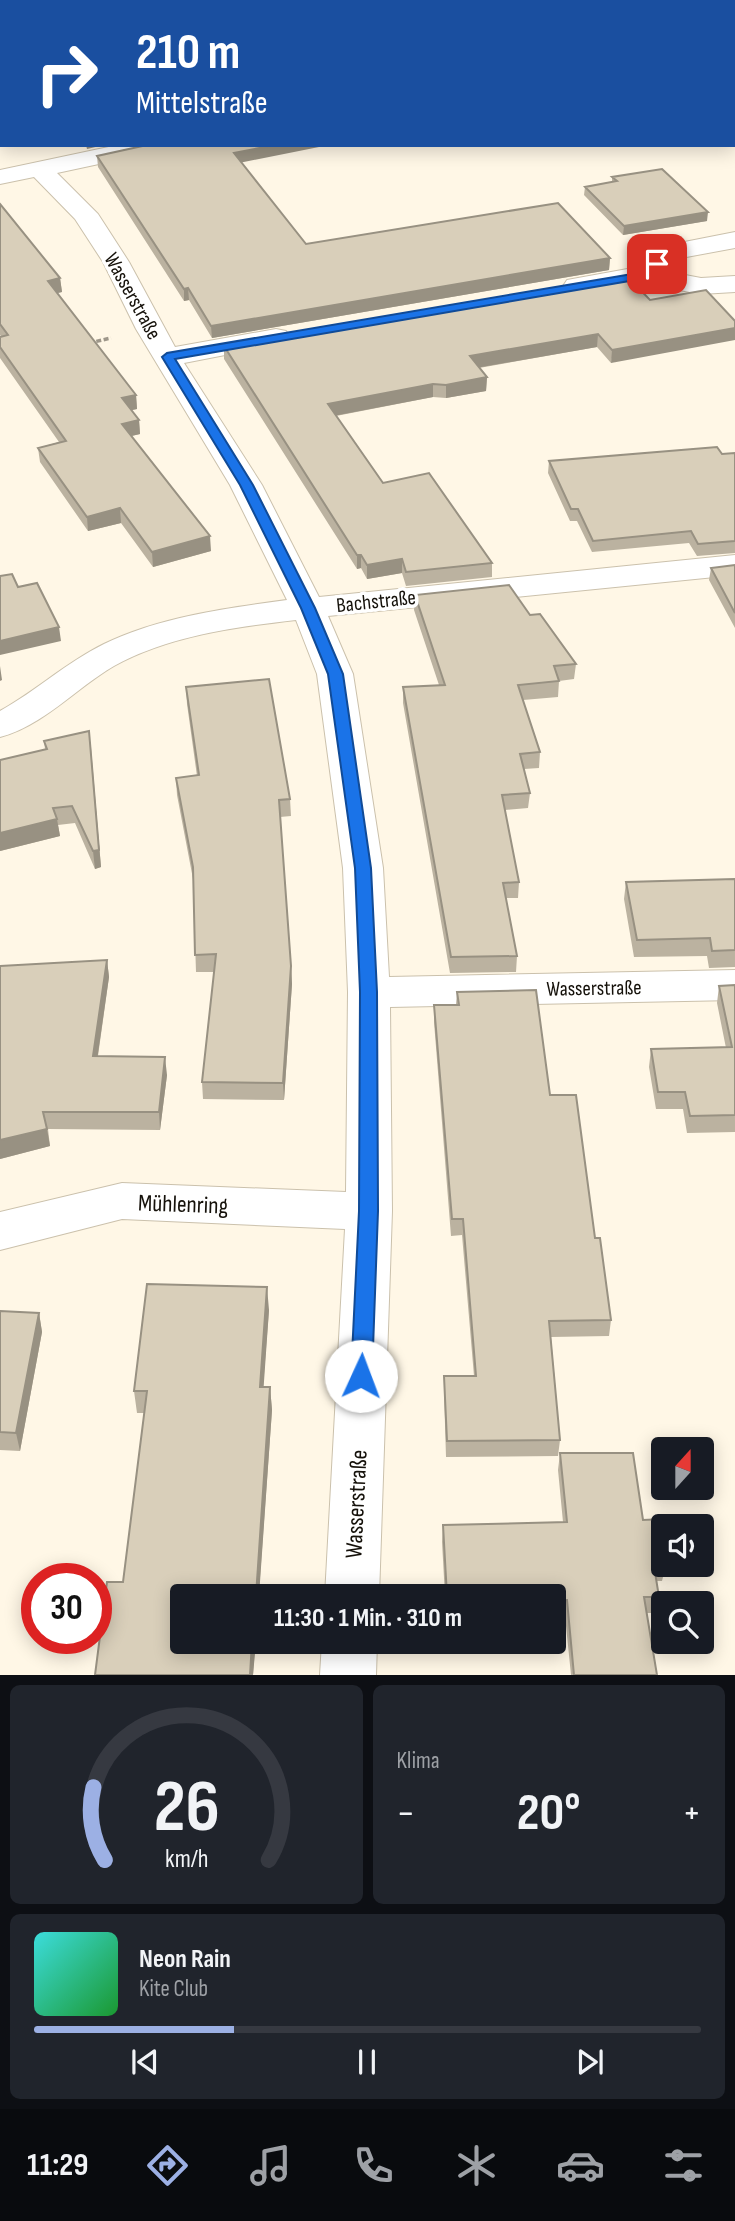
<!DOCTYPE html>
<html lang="de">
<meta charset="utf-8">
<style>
:root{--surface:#171b24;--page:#20242c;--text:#f1f3f6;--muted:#9ea1a6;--line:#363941;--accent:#9cb0e4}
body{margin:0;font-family:"Sofia Sans Condensed",sans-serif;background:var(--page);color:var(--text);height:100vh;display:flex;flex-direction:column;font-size:26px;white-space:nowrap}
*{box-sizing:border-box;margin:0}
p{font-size:23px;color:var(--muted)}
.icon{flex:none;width:38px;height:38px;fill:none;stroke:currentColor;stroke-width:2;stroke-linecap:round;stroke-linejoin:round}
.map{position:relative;height:1675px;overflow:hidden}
.panel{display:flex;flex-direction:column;gap:10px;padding:10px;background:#0d0f14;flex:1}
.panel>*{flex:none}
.banner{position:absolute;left:0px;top:0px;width:735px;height:147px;box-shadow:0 4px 18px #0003;background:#1a4fa0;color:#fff;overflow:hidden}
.needle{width:46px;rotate:21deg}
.buttons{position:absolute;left:651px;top:1437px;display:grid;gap:14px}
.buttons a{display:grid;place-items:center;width:63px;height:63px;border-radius:7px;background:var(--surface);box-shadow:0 4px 18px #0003;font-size:35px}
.speed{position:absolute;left:21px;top:1563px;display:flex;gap:14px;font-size:35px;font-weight:700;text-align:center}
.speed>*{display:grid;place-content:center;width:91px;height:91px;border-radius:50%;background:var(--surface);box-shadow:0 4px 18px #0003;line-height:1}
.speed .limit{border:10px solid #d22;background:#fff;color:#111}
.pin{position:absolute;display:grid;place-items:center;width:60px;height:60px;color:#fff;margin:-30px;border-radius:14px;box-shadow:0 4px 10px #0006}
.me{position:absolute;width:77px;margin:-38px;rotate:2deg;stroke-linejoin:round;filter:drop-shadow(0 0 5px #0008)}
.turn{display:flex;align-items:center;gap:24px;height:147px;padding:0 21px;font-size:32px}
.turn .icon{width:91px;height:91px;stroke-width:2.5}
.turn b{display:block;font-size:49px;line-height:60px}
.big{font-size:52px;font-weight:700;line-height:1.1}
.panel .tile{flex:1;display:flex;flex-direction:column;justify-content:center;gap:10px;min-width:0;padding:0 24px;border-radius:10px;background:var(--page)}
.panel .dial{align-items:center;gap:0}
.dial svg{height:182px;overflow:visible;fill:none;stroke:var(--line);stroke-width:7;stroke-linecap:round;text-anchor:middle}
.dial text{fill:var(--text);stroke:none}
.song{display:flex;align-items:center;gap:21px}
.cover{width:84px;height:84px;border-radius:10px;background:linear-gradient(135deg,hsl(180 70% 55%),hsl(130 70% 35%))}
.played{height:7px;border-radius:4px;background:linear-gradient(90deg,var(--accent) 30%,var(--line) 30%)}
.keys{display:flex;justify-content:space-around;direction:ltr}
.heat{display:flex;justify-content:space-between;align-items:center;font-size:38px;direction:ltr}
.panel .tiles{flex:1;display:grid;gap:10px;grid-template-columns:1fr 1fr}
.tile:last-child{grid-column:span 2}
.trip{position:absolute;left:170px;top:1584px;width:396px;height:70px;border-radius:7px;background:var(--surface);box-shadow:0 4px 18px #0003;font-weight:700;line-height:70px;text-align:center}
.menu{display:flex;height:112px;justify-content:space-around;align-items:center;background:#090b0e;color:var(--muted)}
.menu .icon{width:49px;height:49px}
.menu .on{color:var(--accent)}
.menu b{font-size:32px;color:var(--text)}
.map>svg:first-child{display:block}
</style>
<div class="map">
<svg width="735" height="1675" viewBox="0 0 735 1675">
<rect width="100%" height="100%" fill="#fff7e6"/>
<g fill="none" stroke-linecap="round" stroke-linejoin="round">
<g stroke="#cbc1ac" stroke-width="2">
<path id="minor" d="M 118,145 L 167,145 L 164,150 L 57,173 L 98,214 L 129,262 L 175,347 L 276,329 L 286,331 L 290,337 L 286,343 L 276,345 L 184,363 L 262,485 L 319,597 L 735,555 L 735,575 L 328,616 L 353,674 L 383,868 L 389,977 L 735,970 L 735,1000 L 390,1007 L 392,1211 L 379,1596 L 325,1596 L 345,1229 L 122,1219 L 0,1250 L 0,1212 L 122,1183 L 346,1192 L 348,992 L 343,868 L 317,674 L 296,620 C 235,627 168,636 114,666 C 76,688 43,726 0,737 L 0,711 C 36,691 67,662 104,644 C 159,617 227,608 287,600 L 230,485 L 136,329 L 103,262 L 75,219 L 34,177 L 0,184 L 0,170 Z
M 735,232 L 735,248 L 681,258 L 664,271 L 701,278 L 735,276 L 735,292 L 701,294 L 641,283 L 577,294 L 567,292 L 563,286 L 567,280 L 633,268 L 664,246 Z
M 322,1642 L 377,1642 L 376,1675 L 320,1675 Z"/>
</g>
<path stroke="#9e978a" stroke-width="3.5" stroke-dasharray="5 2.5" stroke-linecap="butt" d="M 89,343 L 111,338"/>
<use href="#minor" fill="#fff" fill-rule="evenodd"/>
</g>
<path fill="#bbb2a0" d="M 733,27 L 735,27 L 735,131 L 733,129 Z
M 97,156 L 241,163 L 306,244 L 610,258 L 609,270 L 212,338 L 189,300 L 184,301 L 98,167 Z
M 612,177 L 707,221 L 623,235 L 584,195 L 585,187 L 612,182 Z
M 0,204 L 60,278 L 62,292 L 57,293 L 136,395 L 137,409 L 131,410 L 139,420 L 140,434 L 131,436 L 211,551 L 153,567 L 121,523 L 88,531 L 40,462 L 38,448 L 59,442 L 0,358 L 0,337 L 1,336 L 0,335 Z
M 627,276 L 611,363 L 597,347 L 479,368 L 487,377 L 486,391 L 446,398 L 433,397 L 336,416 L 383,483 L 492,563 L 492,577 L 406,586 L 402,573 L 367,579 L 361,568 L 357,569 L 224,359 L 224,346 Z
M 735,453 L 735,553 L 697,556 L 689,543 L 592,552 L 577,521 L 570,521 L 548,473 L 549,461 Z
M 735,565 L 735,628 L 709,580 L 711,568 Z
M 415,595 L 530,615 L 576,664 L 574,679 L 559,681 L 558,697 L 523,700 L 540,752 L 539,768 L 524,769 L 530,793 L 528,808 L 505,810 L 519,882 L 518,898 L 506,898 L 517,956 L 516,972 L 450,973 L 403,703 L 403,687 L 439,685 L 414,610 Z
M 186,687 L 290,799 L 291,816 L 280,817 L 292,984 L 284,1100 L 203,1099 L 202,1082 L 214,972 L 196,972 L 193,879 L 177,795 L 176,778 L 197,776 L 187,704 Z
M 44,741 L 91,747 L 101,867 L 95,869 L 75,823 L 58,825 L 60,836 L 0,851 L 45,749 Z
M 735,879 L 735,967 L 709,968 L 707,956 L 634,957 L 624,899 L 626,882 Z
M 107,960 L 109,977 L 98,1056 L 167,1075 L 160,1130 L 48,1129 L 50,1146 L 0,1159 L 0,966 Z
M 735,985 L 735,1132 L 687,1133 L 683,1109 L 656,1109 L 649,1067 L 651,1049 L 726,1048 L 717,1003 L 719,986 Z
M 457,992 L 550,1095 L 595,1238 L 611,1320 L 609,1336 L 551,1337 L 560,1440 L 558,1456 L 446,1457 L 444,1392 L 444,1376 L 474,1376 L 462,1235 L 451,1236 L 434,1022 L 434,1005 L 456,1005 Z
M 269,1310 L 263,1387 L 270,1387 L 272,1410 L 253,1675 L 95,1675 L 123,1582 L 144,1413 L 137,1413 L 134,1391 Z
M 0,1311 L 39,1313 L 42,1332 L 20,1451 L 0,1450 Z
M 560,1453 L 643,1520 L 666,1565 L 662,1581 L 656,1581 L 659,1597 L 656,1613 L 647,1613 L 657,1675 L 571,1675 L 565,1616 L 553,1616 L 553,1596 L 445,1596 L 442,1542 L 443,1525 L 563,1522 L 558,1470 Z"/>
<path fill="#989182" d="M 0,115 L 2,115 L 2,125 L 0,126 Z
M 86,145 L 104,145 L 87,149 Z
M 275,145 L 329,145 L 234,164 L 234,153 Z
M 708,212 L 707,221 L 623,235 L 624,226 Z
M 610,258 L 609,270 L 212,338 L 211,326 Z
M 60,278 L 62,292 L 49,295 L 48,281 Z
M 188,288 L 189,300 L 184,301 L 184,289 Z
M 735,328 L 735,340 L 611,363 L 612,350 Z
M 598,334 L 597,347 L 470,369 L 470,356 Z
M 487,377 L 486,391 L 446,398 L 446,385 Z
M 433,384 L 433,397 L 328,417 L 328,404 Z
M 136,395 L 137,409 L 123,412 L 122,398 Z
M 139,420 L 140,434 L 123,438 L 122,424 Z
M 120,508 L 121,523 L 88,531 L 87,517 Z
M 210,536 L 211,551 L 153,567 L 152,552 Z
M 357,555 L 361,555 L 361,568 L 357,569 Z
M 402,559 L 402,573 L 367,579 L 367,565 Z
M 59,627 L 61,641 L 0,655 L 0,641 Z
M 0,666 L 2,680 L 0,681 Z
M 89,731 L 101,867 L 95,869 L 93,851 Z
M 57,819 L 60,836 L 0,851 L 0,833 Z
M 107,960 L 109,977 L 95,1074 L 93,1056 Z
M 291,966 L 292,984 L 284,1100 L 283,1083 Z
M 165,1057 L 167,1075 L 160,1130 L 159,1112 Z
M 47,1129 L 50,1146 L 0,1159 L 0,1140 Z
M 267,1287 L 269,1310 L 262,1410 L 260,1387 Z
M 39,1313 L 42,1332 L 20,1451 L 16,1433 Z
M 270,1387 L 272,1410 L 259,1596 L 256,1596 Z
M 252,1642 L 256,1642 L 253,1675 L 250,1675 Z"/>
<path fill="#d9cfba" stroke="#989182" stroke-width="2" d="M 14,0 L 108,0 L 110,2 L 16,2 Z
M 518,0 L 735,0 L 735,10 L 733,11 L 733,2 L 509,2 Z
M 733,27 L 735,27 L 735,119 L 733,117 Z
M 2,43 L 2,115 L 0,115 L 0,44 Z
M 147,145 L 275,145 L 234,153 L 306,244 L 558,203 L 610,258 L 211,326 L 188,288 L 184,289 L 97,156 Z
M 662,169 L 708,212 L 624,226 L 585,187 L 617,181 L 612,177 Z
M 0,204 L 60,278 L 48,281 L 136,395 L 122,398 L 139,420 L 122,424 L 210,536 L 152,552 L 120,508 L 87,517 L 38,448 L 66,441 L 0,347 L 0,337 L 8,335 L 0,324 Z
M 627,276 L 650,300 L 706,290 L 735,321 L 735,328 L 612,350 L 598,334 L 470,356 L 487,377 L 446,385 L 433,384 L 328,404 L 383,483 L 429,473 L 492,563 L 406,572 L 402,559 L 367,565 L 361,555 L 357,555 L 224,346 Z
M 717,447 L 722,454 L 735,453 L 735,541 L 698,544 L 691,531 L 593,541 L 578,509 L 571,509 L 549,461 Z
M 735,565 L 735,613 L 711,568 Z
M 12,574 L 18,587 L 37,583 L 59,627 L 0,641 L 0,576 Z
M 509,585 L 530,615 L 540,614 L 576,664 L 554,666 L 559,681 L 518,685 L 540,752 L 520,754 L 530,793 L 502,795 L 519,882 L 503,883 L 517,956 L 451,957 L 403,687 L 445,685 L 415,595 Z
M 269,679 L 290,799 L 279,800 L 291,966 L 283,1083 L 202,1082 L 216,954 L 195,955 L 193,867 L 176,778 L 199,775 L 186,687 Z
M 89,731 L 99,850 L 93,851 L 72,806 L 53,808 L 57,819 L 0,833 L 0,760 L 47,749 L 44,741 Z
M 735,879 L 735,950 L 712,951 L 710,938 L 637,940 L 626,882 Z
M 107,960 L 93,1056 L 165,1057 L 159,1112 L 43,1112 L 47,1129 L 0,1140 L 0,966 Z
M 735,985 L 735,1115 L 690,1116 L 685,1092 L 658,1092 L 651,1049 L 732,1047 L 719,986 Z
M 536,990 L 550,1095 L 576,1095 L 595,1238 L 600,1238 L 611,1320 L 549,1321 L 560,1440 L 447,1441 L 444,1376 L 476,1376 L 463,1219 L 452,1219 L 434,1005 L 459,1005 L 457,992 Z
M 147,1284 L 267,1287 L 260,1387 L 270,1387 L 256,1596 L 182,1596 L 182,1642 L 252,1642 L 250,1675 L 95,1675 L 107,1582 L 123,1582 L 147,1391 L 134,1391 Z
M 0,1311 L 39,1313 L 16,1433 L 0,1432 Z
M 560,1453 L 633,1453 L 643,1520 L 664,1519 L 663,1564 L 666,1565 L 654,1566 L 659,1597 L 644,1597 L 657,1675 L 574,1675 L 567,1600 L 553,1601 L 553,1596 L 447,1596 L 443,1525 L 567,1522 Z"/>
<path fill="#1a73e8" stroke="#114b97" stroke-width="2" d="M 657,260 L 661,261 L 661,266 L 641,279 L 175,359 L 253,485 L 315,608 L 343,674 L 371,868 L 377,992 L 378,1211 L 372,1376 L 369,1382 L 361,1385 L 354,1382 L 351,1376 L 359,1211 L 360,992 L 355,868 L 328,674 L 301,608 L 240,485 L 162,357 L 167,353 L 638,273 Z"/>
<g text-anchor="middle" stroke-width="7" stroke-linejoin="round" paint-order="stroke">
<g font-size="21" fill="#15110a" stroke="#fff">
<text transform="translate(133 296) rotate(61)" y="7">Wasserstraße</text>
<text transform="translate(376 601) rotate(-6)" y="7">Bachstraße</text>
<text transform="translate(594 988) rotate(-1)" y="7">Wasserstraße</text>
</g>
<g font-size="24" fill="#15110a" stroke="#fff">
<text transform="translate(183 1204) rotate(2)" y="8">Mühlenring</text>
<text transform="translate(356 1504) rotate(-87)" y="8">Wasserstraße</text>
</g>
</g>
</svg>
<div class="buttons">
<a><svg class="needle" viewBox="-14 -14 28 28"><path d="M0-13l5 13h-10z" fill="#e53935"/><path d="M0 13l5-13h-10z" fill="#9ea1a6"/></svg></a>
<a><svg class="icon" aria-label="sound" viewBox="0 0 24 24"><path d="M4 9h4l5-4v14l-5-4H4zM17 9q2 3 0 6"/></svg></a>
<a><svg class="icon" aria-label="search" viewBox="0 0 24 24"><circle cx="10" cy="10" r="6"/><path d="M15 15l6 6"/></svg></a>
</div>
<div class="speed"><div class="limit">30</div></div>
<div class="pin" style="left:657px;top:264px;background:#d93025"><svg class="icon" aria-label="arrive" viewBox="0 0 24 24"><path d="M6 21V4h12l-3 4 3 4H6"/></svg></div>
<svg class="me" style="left:361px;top:1376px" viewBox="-20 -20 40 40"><circle r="19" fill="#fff"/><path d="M0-13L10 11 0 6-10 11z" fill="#1a73e8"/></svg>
<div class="trip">11:30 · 1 Min. · 310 m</div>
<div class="banner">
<div class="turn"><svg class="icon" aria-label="right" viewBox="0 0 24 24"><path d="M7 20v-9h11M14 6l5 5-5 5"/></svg><div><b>210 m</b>Mittelstraße</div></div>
</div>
</div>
<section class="panel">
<div class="tiles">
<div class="tile dial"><svg viewBox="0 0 100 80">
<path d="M14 69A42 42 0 1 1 86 69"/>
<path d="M14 69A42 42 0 0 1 9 37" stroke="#9cb0e4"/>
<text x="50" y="56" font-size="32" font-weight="700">26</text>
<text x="50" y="72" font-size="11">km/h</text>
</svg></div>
<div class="tile"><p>Klima</p>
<div class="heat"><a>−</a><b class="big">20°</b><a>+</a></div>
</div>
<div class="tile">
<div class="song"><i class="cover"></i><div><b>Neon Rain</b><p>Kite Club</p></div></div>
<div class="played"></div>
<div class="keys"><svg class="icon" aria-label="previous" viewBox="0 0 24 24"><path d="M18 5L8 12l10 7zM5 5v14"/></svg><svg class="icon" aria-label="pause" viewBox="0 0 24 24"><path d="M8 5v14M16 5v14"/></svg><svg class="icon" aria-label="next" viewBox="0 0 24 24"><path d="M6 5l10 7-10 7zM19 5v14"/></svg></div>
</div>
</div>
</section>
<nav class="menu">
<b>11:29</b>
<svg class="icon on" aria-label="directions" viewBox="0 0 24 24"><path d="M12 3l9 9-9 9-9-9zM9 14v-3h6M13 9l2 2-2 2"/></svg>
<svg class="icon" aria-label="music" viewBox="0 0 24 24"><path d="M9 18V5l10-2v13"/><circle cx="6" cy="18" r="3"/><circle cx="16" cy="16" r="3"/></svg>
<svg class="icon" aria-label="phone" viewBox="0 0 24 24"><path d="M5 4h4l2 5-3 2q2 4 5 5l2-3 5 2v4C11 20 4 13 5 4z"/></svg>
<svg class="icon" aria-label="climate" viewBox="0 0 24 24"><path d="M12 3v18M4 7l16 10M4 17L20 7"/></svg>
<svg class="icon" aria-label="car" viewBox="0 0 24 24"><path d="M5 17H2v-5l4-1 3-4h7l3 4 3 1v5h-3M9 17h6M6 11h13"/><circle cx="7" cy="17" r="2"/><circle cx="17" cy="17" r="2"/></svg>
<svg class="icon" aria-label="filters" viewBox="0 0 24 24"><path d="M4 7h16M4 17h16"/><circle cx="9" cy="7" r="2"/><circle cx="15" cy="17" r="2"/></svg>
</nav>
